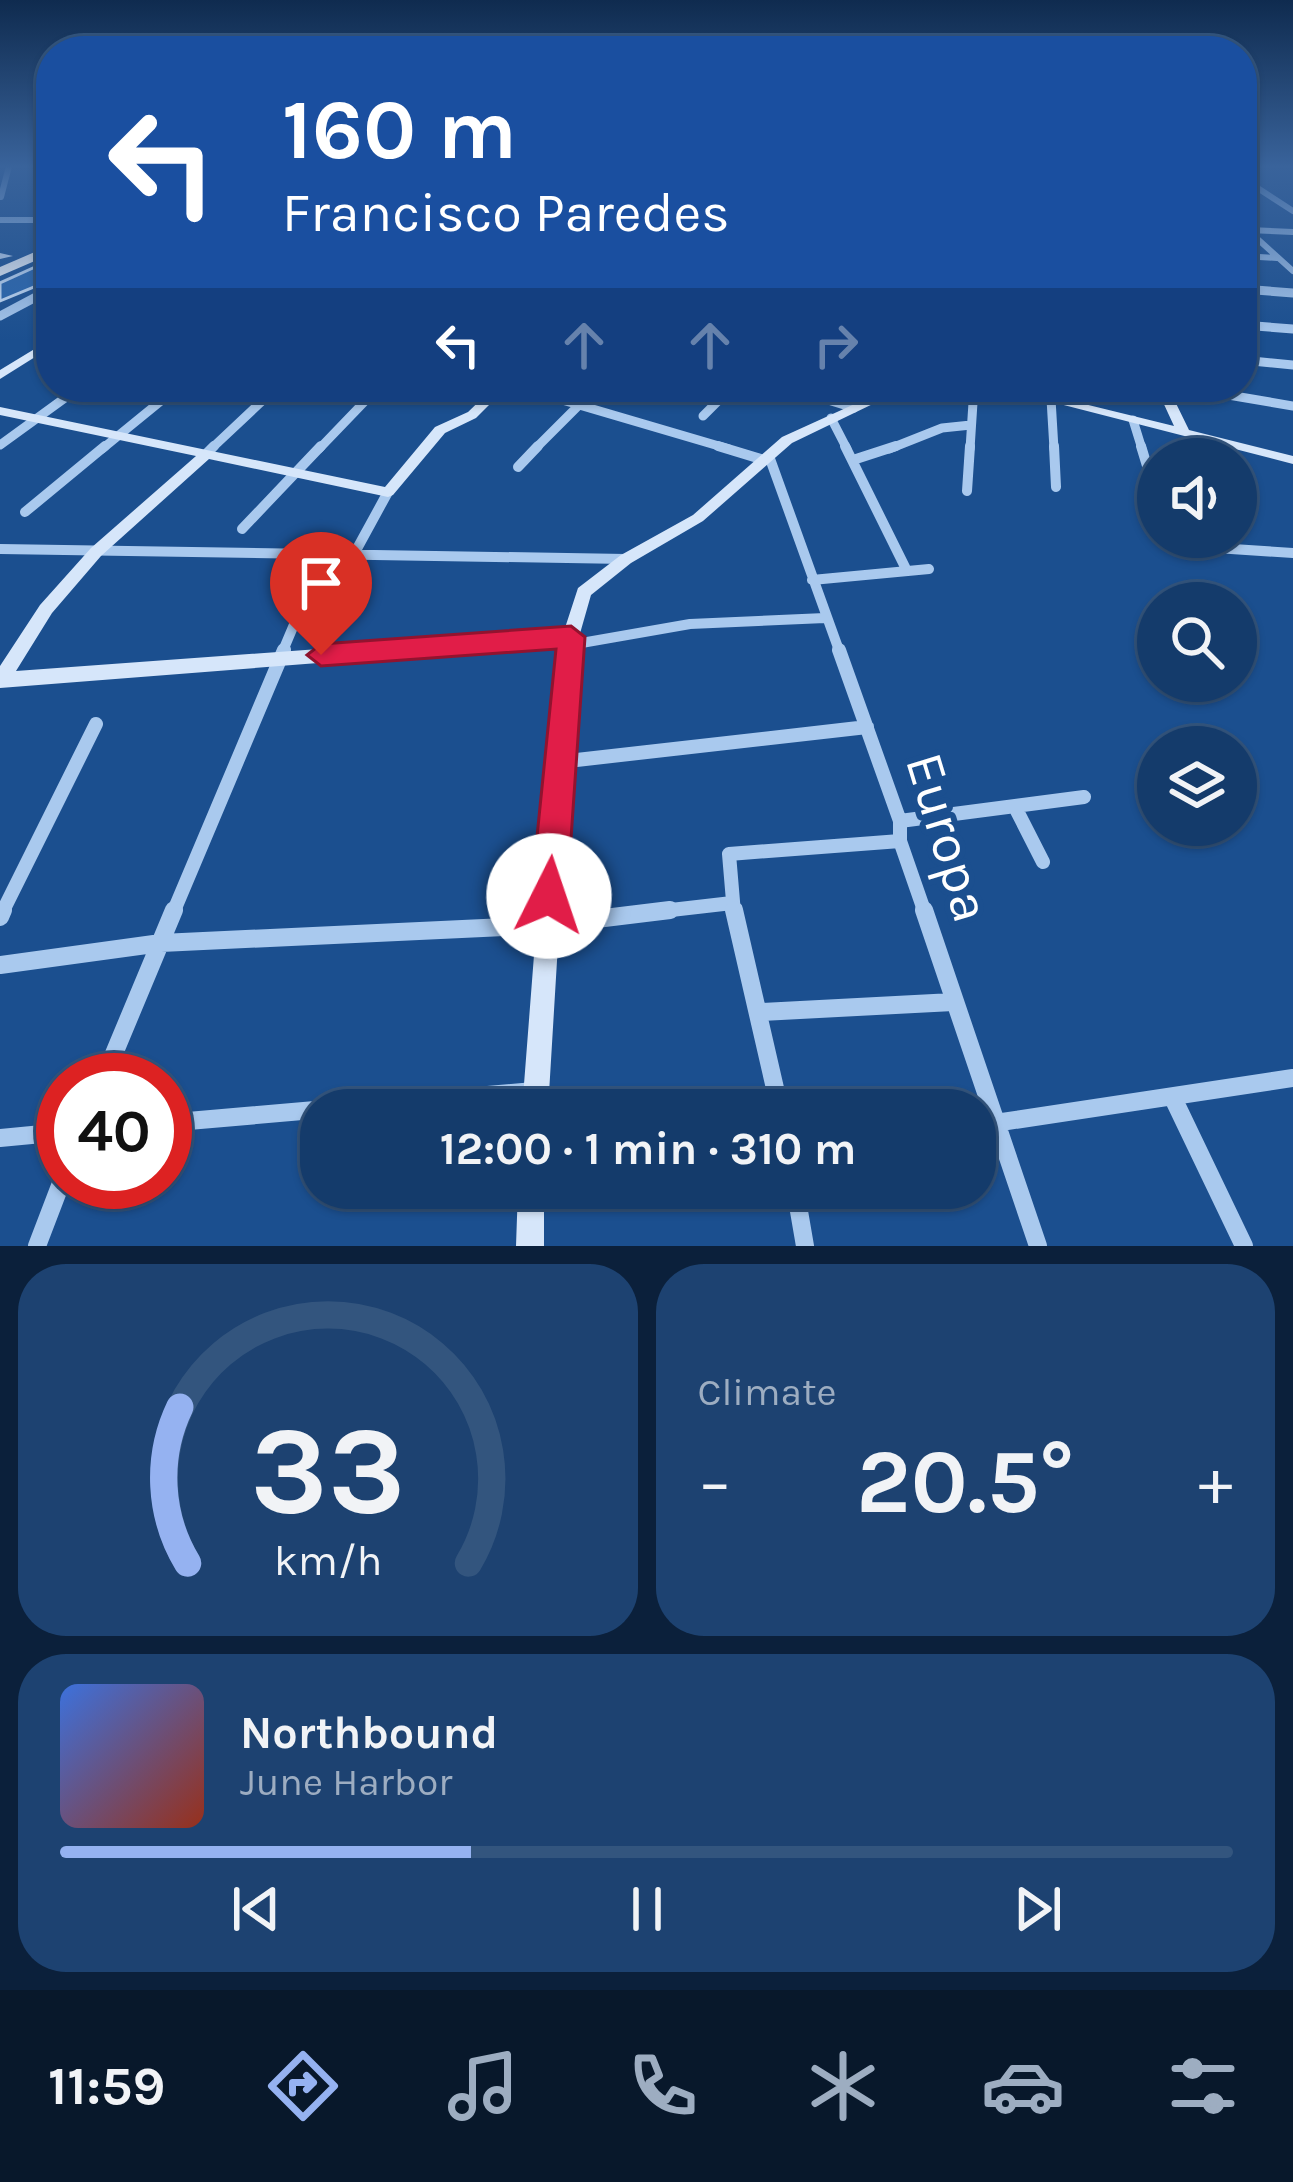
<!DOCTYPE html>
<meta charset="utf-8">
<style>
:root{--surface:#143b6b;--page:#1d4271;--text:#f1f3f6;--muted:#9dadc1;--line:#33557e;--accent:#95b2f1}
body{margin:0;font-family:Karla,sans-serif;background:var(--page);color:var(--text);height:100vh;display:flex;flex-direction:column;font-size:45px;white-space:nowrap}
*{box-sizing:border-box;margin:0}
p{font-size:39px;color:var(--muted)}
.icon{flex:none;width:66px;height:66px;fill:none;stroke:currentColor;stroke-width:2;stroke-linecap:round;stroke-linejoin:round}
.map{position:relative;height:1246px;overflow:hidden}
.sheet{display:flex;flex-direction:column;gap:18px;padding:18px;background:#0b203b;flex:1}
.sheet>*{flex:none}
.top-card{position:absolute;left:36px;top:36px;width:1221px;height:366px;border-radius:48px;box-shadow:0 3px 9px #0004,0 0 0 3px var(--line);background:#1a4fa0;color:#fff;overflow:hidden}
.fabs{position:absolute;left:1137px;top:438px;display:grid;gap:24px}
.fabs a{display:grid;place-items:center;width:120px;height:120px;border-radius:50%;background:var(--surface);box-shadow:0 3px 9px #0004,0 0 0 3px var(--line);font-size:60px}
.speed{position:absolute;left:36px;top:1053px;display:flex;gap:24px;font-size:60px;font-weight:700;text-align:center}
.speed>*{display:grid;place-content:center;width:156px;height:156px;border-radius:50%;background:var(--surface);box-shadow:0 3px 9px #0004,0 0 0 3px var(--line);line-height:1}
.speed .limit{border:18px solid #d22;background:#fff;color:#111}
.pin{position:absolute;display:grid;place-items:center;width:102px;height:102px;color:#fff;margin:-123px -51px;border-radius:50% 50% 50% 0;rotate:-45deg;box-shadow:0 0 12px #0007}
.pin .icon{rotate:45deg}
.me{position:absolute;width:132px;margin:-66px;rotate:4deg;stroke-linejoin:round;filter:drop-shadow(0 0 9px #0008)}
.turn{display:flex;align-items:center;gap:42px;height:252px;padding:0 48px;font-size:54px}
.turn .icon{width:156px;height:156px;stroke-width:2.5}
.turn b{display:block;font-size:84px;line-height:102px}
.lanes{display:flex;align-items:center;height:114px;padding:0 48px;background:#0003;justify-content:center;gap:60px;direction:ltr}
.lanes .off{opacity:.35}
.big{font-size:90px;font-weight:700;line-height:1.1}
.sheet .tile{flex:1;display:flex;flex-direction:column;justify-content:center;gap:18px;min-width:0;padding:0 42px;border-radius:48px;background:var(--page)}
.sheet .dial{align-items:center;gap:0}
.dial svg{height:312px;overflow:visible;fill:none;stroke:var(--line);stroke-width:7;stroke-linecap:round;text-anchor:middle}
.dial text{fill:var(--text);stroke:none}
.song{display:flex;align-items:center;gap:36px}
.cover{width:144px;height:144px;border-radius:18px;background:linear-gradient(135deg,hsl(220 70% 55%),hsl(10 70% 35%))}
.played{height:12px;border-radius:6px;background:linear-gradient(90deg,var(--accent) 35%,var(--line) 35%)}
.keys{display:flex;justify-content:space-around;direction:ltr}
.heat{display:flex;justify-content:space-between;align-items:center;font-size:66px;direction:ltr}
.sheet .tiles{flex:1;display:grid;gap:18px;grid-template-columns:1fr 1fr}
.tile:last-child{grid-column:span 2}
.trip{position:absolute;left:300px;top:1089px;width:696px;height:120px;border-radius:48px;background:var(--surface);box-shadow:0 3px 9px #0004,0 0 0 3px var(--line);font-weight:700;line-height:120px;text-align:center}
.tabs{display:flex;height:192px;justify-content:space-around;align-items:center;background:#08182b;color:var(--muted)}
.tabs .icon{width:84px;height:84px}
.tabs .selected{color:var(--accent)}
.tabs b{font-size:54px;color:var(--text)}
.map>svg:first-child{display:block}
</style>
<div class="map">
<svg width="1293" height="1246" viewBox="0 0 1293 1246">
<rect width="100%" height="100%" fill="#1b4f8f"/>
<path fill="#2a66ad" stroke="#cfe3fa" stroke-width="3" d="M 44,263 L 51,265 L 51,280 L 0,301 L 0,283 Z"/>
<g fill="none" stroke-linecap="round" stroke-linejoin="round">
<path stroke="#a9c9ee" stroke-width="6" d="M 1242,178 L 1293,211
M 1,197 L 9,166
M 0,220 L 51,220
M 1242,225 L 1293,271
M 1249,230 L 1293,232
M 1242,256 L 1277,258
M 1242,289 L 1266,291"/>
<path stroke="#a9c9ee" stroke-width="9" d="M 1242,289 L 1293,293
M 0,316 L 51,289
M 1242,325 L 1293,329
M 1242,360 L 1293,365
M 518,387 L 729,449
M 786,387 L 854,408
M 1181,387 L 1293,406
M 398,397 L 410,387
M 1051,399 L 1054,449
M 703,416 L 732,387
M 831,418 L 847,449
M 1133,420 L 1142,449
M 0,445 L 80,387
M 102,449 L 178,387
M 211,449 L 277,387
M 319,449 L 369,397
M 535,449 L 597,387
M 889,449 L 942,428 L 971,425
M 970,449 L 974,387"/>
<path stroke="#a9c9ee" stroke-width="10" d="M 718,446 L 764,460
M 845,446 L 907,571
M 1054,446 L 1056,487
M 1141,446 L 1158,502
M 206,454 L 214,446
M 769,456 L 840,653
M 853,460 L 896,446
M 518,467 L 538,446
M 967,491 L 970,446
M 25,512 L 105,446
M 242,529 L 321,446
M 1169,537 L 1171,545 L 1293,553
M 0,549 L 626,559
M 353,556 L 388,492
M 812,580 L 929,569
M 570,645 L 690,624 L 825,618
M 282,653 L 323,556"/>
<path stroke="#a9c9ee" stroke-width="14" d="M 839,650 L 900,821 L 900,841 L 925,913
M 559,762 L 867,727
M 1015,807 L 1043,862
M 900,821 L 1084,797
M 2,913 L 96,724
M 173,913 L 284,650
M 645,913 L 732,903
M 734,913 L 729,854 L 900,841"/>
<path stroke="#a9c9ee" stroke-width="18" d="M 734,910 L 780,1110
M 924,910 L 1038,1246
M 0,917 L 3,910
M 0,965 L 161,943 L 547,925 L 670,910
M 761,1012 L 953,1002
M 103,1080 L 174,910
M 1174,1100 L 1244,1246
M 165,1123 L 534,1091
M 975,1126 L 1293,1078
M 0,1138 L 63,1132
M 795,1188 L 805,1246
M 531,1193 L 559,1188
M 37,1246 L 63,1178"/>
<path fill="#d6e6fa" fill-rule="evenodd" d="M 0,253 L 13,256 L 0,259 Z
M 51,339 L 51,347 L 0,379 L 0,370 Z
M 494,387 L 507,387 L 476,418 L 445,433 L 393,495 L 388,497 L 209,459 L 101,556 L 52,613 L 16,671 L 564,631 L 578,588 L 621,555 L 693,515 L 782,437 L 892,387 L 908,387 L 792,443 L 703,521 L 631,563 L 591,595 L 579,637 L 569,762 L 548,1110 L 522,1110 L 549,762 L 562,644 L 0,688 L 0,666 L 40,605 L 91,548 L 196,456 L 0,415 L 0,407 L 385,487 L 435,427 L 468,412 Z
M 994,387 L 1015,387 L 1174,426 L 1156,387 L 1168,387 L 1189,430 L 1293,456 L 1293,464 Z
M 518,1188 L 544,1188 L 544,1246 L 516,1246 Z"/>
<path fill="#fff" fill-rule="evenodd" d="M 51,245 L 51,254 L 0,276 L 0,267 Z"/>
</g>
<linearGradient id="sky" x2="0" y2="1"><stop stop-color="#0f2b4f"/><stop offset="0.49" stop-color="#39639b"/><stop offset="1" stop-color="#39639b" stop-opacity="0"/></linearGradient>
<rect width="1293" height="340" fill="url(#sky)"/>
<path fill="#e11d48" stroke="#92132f" stroke-width="3" d="M 571,626 L 585,637 L 567,896 L 561,909 L 549,914 L 536,909 L 531,896 L 556,649 L 321,666 L 307,655 L 321,644 Z"/>
<g text-anchor="middle" stroke-width="12" stroke-linejoin="round" paint-order="stroke">
<g font-size="54" fill="#fff" stroke="#1b4f8f">
<text transform="translate(949 837) rotate(73)" y="19">Europa</text>
</g>
</g>
</svg>
<div class="fabs">
<a><svg class="icon" aria-label="sound" viewBox="0 0 24 24"><path d="M4 9h4l5-4v14l-5-4H4zM17 9q2 3 0 6"/></svg></a>
<a><svg class="icon" aria-label="search" viewBox="0 0 24 24"><circle cx="10" cy="10" r="6"/><path d="M15 15l6 6"/></svg></a>
<a><svg class="icon" aria-label="layers" viewBox="0 0 24 24"><path d="M12 4l9 5-9 5-9-5zM3 14l9 5 9-5"/></svg></a>
</div>
<div class="speed"><div class="limit">40</div></div>
<div class="pin" style="left:321px;top:655px;background:#d93025"><svg class="icon" aria-label="arrive" viewBox="0 0 24 24"><path d="M6 21V4h12l-3 4 3 4H6"/></svg></div>
<svg class="me" style="left:549px;top:896px" viewBox="-20 -20 40 40"><circle r="19" fill="#fff"/><path d="M0-13L10 11 0 6-10 11z" fill="#e11d48"/></svg>
<div class="trip">12:00 · 1 min · 310 m</div>
<div class="top-card">
<div class="turn"><svg class="icon" aria-label="left" viewBox="0 0 24 24"><path d="M17 20v-9H6M10 6l-5 5 5 5"/></svg><div><b>160 m</b>Francisco Paredes</div></div>
<div class="lanes"><svg class="icon" aria-label="left" viewBox="0 0 24 24"><path d="M17 20v-9H6M10 6l-5 5 5 5"/></svg><svg class="icon off" aria-label="ahead" viewBox="0 0 24 24"><path d="M12 20V5M6 11l6-6 6 6"/></svg><svg class="icon off" aria-label="ahead" viewBox="0 0 24 24"><path d="M12 20V5M6 11l6-6 6 6"/></svg><svg class="icon off" aria-label="right" viewBox="0 0 24 24"><path d="M7 20v-9h11M14 6l5 5-5 5"/></svg></div>
</div>
</div>
<section class="sheet">
<div class="tiles">
<div class="tile dial"><svg viewBox="0 0 100 80">
<path d="M14 69A42 42 0 1 1 86 69"/>
<path d="M14 69A42 42 0 0 1 12 29" stroke="#95b2f1"/>
<text x="50" y="56" font-size="32" font-weight="700">33</text>
<text x="50" y="72" font-size="11">km/h</text>
</svg></div>
<div class="tile"><p>Climate</p>
<div class="heat"><a>−</a><b class="big">20.5°</b><a>+</a></div>
</div>
<div class="tile">
<div class="song"><i class="cover"></i><div><b>Northbound</b><p>June Harbor</p></div></div>
<div class="played"></div>
<div class="keys"><svg class="icon" aria-label="previous" viewBox="0 0 24 24"><path d="M18 5L8 12l10 7zM5 5v14"/></svg><svg class="icon" aria-label="pause" viewBox="0 0 24 24"><path d="M8 5v14M16 5v14"/></svg><svg class="icon" aria-label="next" viewBox="0 0 24 24"><path d="M6 5l10 7-10 7zM19 5v14"/></svg></div>
</div>
</div>
</section>
<nav class="tabs">
<b>11:59</b>
<svg class="icon selected" aria-label="directions" viewBox="0 0 24 24"><path d="M12 3l9 9-9 9-9-9zM9 14v-3h6M13 9l2 2-2 2"/></svg>
<svg class="icon" aria-label="music" viewBox="0 0 24 24"><path d="M9 18V5l10-2v13"/><circle cx="6" cy="18" r="3"/><circle cx="16" cy="16" r="3"/></svg>
<svg class="icon" aria-label="phone" viewBox="0 0 24 24"><path d="M5 4h4l2 5-3 2q2 4 5 5l2-3 5 2v4C11 20 4 13 5 4z"/></svg>
<svg class="icon" aria-label="climate" viewBox="0 0 24 24"><path d="M12 3v18M4 7l16 10M4 17L20 7"/></svg>
<svg class="icon" aria-label="car" viewBox="0 0 24 24"><path d="M5 17H2v-5l4-1 3-4h7l3 4 3 1v5h-3M9 17h6M6 11h13"/><circle cx="7" cy="17" r="2"/><circle cx="17" cy="17" r="2"/></svg>
<svg class="icon" aria-label="filters" viewBox="0 0 24 24"><path d="M4 7h16M4 17h16"/><circle cx="9" cy="7" r="2"/><circle cx="15" cy="17" r="2"/></svg>
</nav>
